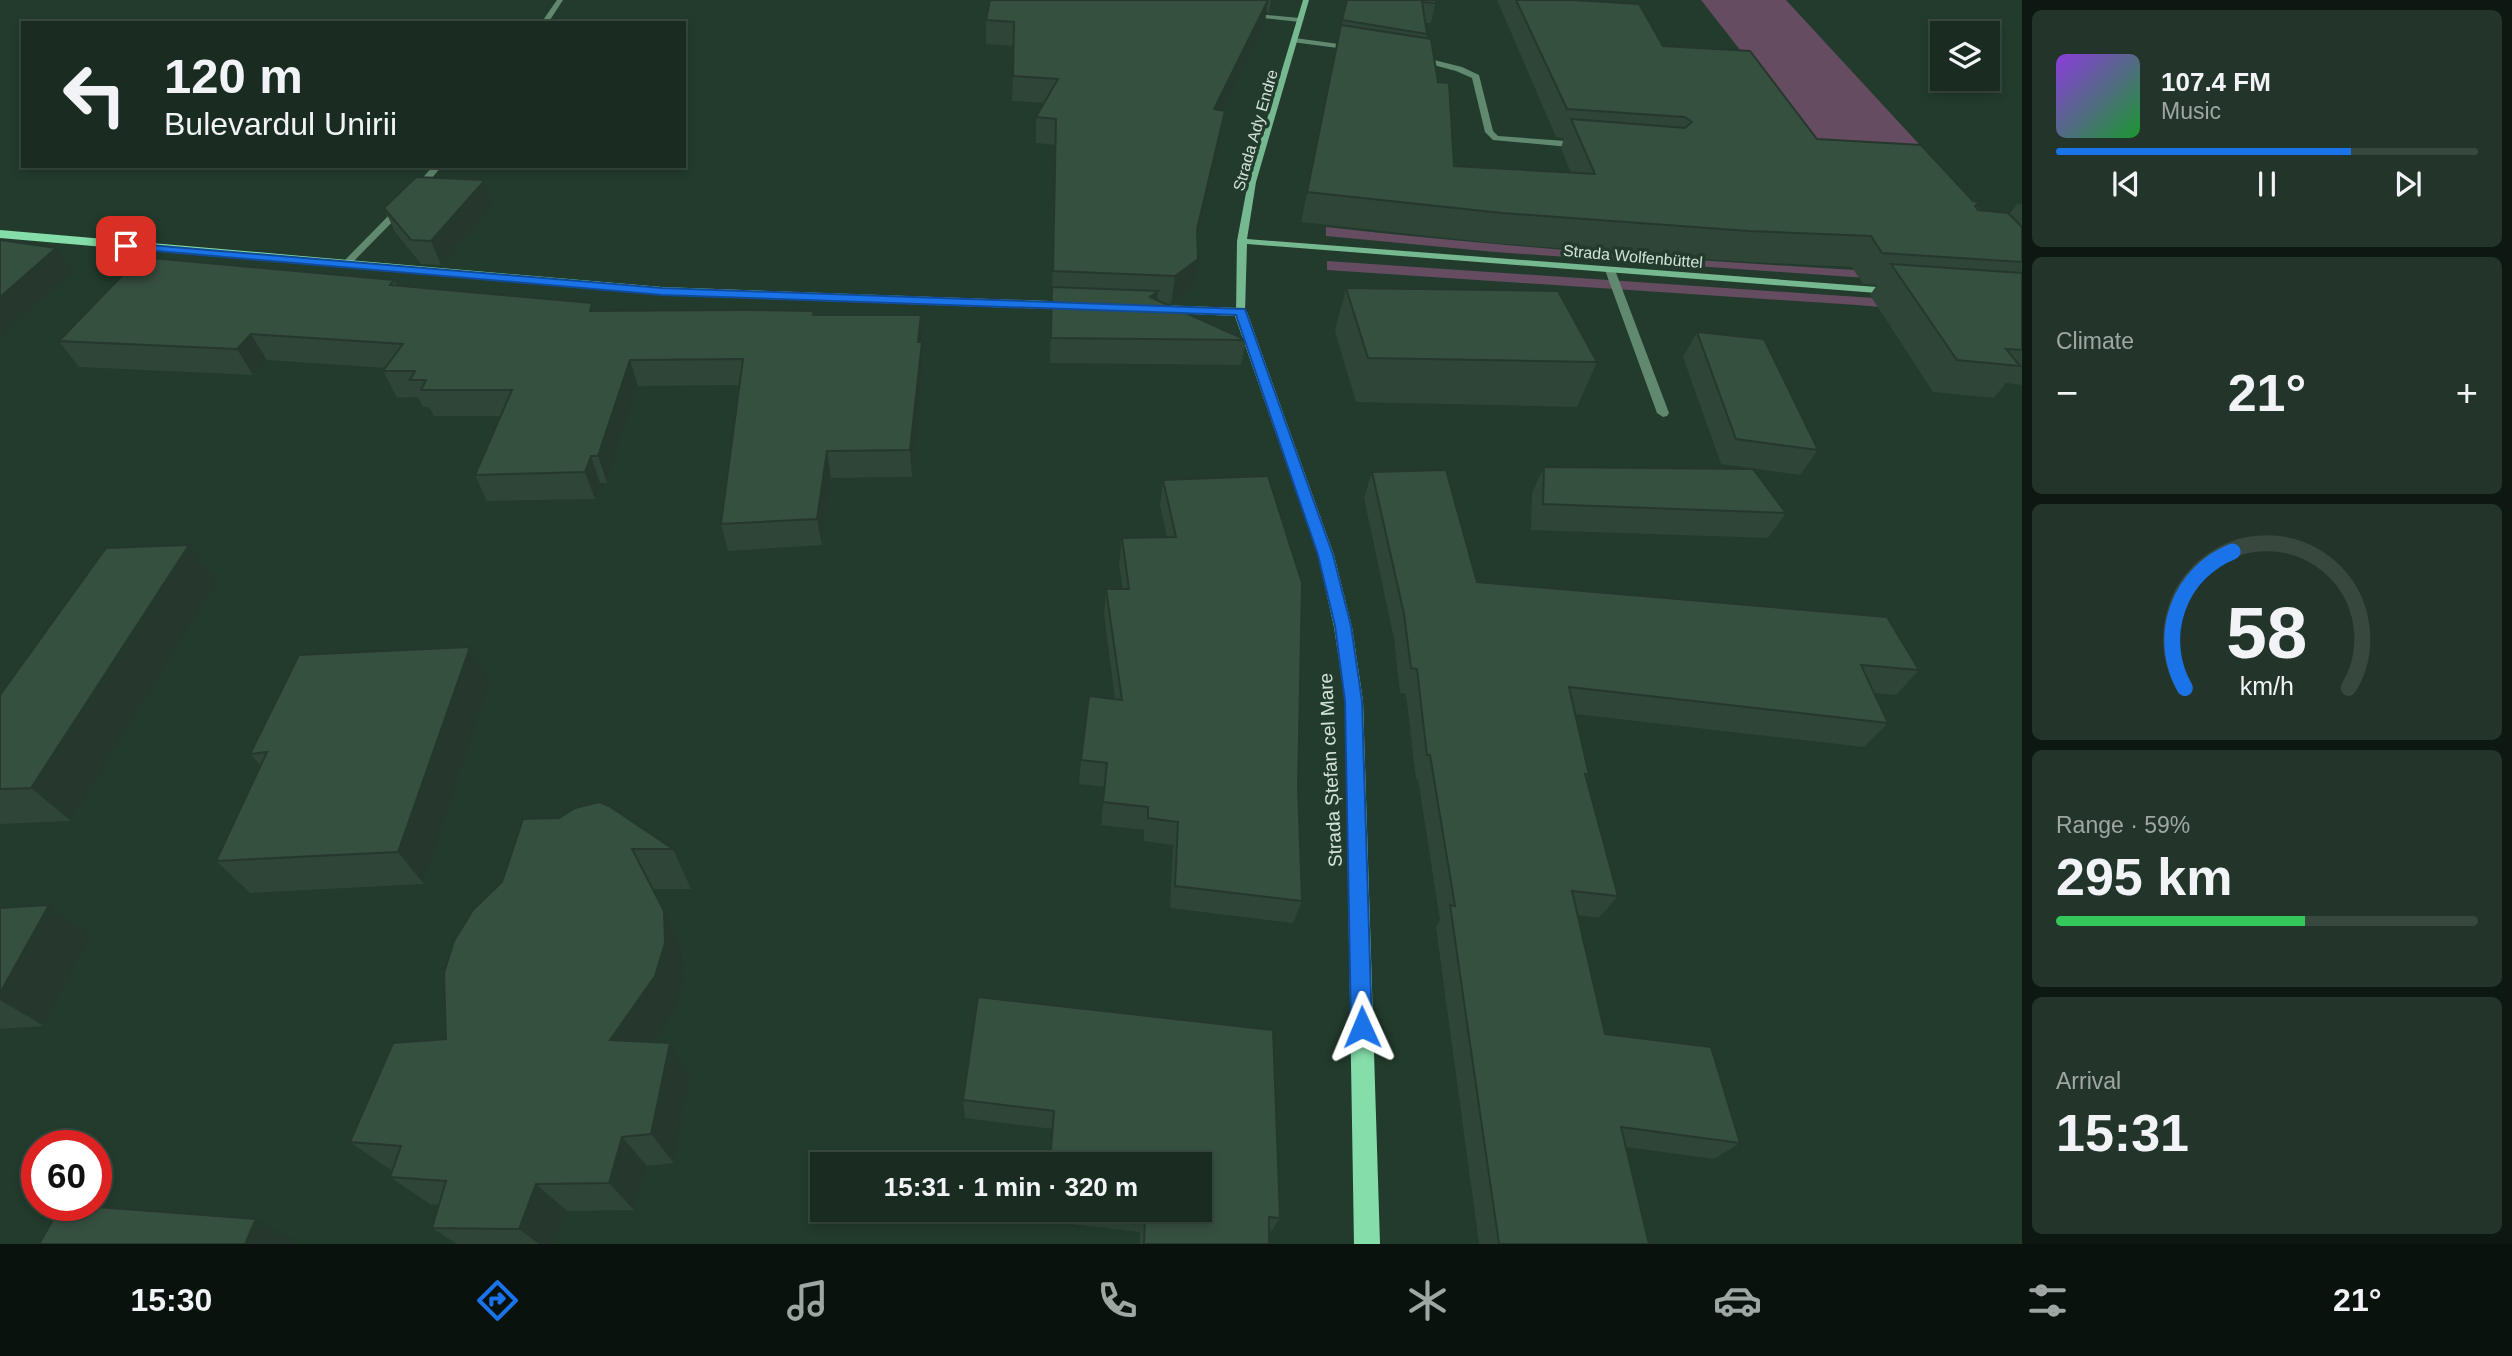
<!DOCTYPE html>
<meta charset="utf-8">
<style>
:root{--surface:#1a2c21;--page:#23342a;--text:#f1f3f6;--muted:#9fa7a5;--line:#38483f;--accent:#1a73e8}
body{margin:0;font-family:Arial,sans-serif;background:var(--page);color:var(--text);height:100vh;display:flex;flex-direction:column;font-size:26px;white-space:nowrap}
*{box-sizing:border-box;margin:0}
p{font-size:23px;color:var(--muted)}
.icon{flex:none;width:38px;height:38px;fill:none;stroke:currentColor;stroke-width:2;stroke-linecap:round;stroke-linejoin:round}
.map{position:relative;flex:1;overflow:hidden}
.drawer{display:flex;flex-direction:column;gap:10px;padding:10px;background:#0e1812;width:490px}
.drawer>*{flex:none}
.hud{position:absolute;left:21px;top:21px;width:665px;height:147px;border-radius:0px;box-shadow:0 4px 10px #0003,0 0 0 2px var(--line);background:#1a2c21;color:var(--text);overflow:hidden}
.tools{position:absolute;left:1930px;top:21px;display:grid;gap:14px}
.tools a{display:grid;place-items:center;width:70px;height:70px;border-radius:0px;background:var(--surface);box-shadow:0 4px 10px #0003,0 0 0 2px var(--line);font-size:35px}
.speed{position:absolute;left:21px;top:1130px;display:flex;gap:14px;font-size:35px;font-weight:700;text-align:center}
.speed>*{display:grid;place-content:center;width:91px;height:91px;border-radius:50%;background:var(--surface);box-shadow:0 4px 10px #0003,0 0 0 2px var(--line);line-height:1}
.speed .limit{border:10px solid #d22;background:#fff;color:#111}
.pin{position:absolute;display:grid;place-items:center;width:60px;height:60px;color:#fff;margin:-30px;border-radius:14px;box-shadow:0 4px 10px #0006}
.me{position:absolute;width:77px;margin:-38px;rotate:359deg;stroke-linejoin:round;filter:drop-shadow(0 0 5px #0008)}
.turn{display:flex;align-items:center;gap:24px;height:147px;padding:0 28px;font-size:32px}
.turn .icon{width:91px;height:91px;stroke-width:2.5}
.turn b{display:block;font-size:49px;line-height:60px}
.big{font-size:52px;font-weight:600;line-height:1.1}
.drawer .card{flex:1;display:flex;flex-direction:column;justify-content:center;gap:10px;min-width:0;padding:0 24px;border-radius:10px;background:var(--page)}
.drawer .dial{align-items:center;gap:0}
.dial svg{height:182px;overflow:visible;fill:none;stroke:var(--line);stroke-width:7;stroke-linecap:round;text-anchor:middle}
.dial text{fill:var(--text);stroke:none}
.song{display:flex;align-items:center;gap:21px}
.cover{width:84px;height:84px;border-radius:10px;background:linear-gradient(135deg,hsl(270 70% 55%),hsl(130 70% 35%))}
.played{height:7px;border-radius:4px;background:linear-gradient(90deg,var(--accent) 70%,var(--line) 70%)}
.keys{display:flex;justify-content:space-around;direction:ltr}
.heat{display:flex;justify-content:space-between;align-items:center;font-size:38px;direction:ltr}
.charge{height:10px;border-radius:5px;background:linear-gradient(90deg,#34c759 59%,var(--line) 0)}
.trip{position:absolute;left:810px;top:1152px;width:402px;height:70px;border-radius:0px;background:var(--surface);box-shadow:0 4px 10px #0003,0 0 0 2px var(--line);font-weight:600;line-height:70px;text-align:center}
.tab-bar{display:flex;height:112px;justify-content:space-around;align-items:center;background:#0a120d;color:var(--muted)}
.tab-bar .icon{width:49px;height:49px}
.tab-bar .current{color:var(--accent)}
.tab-bar b{font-size:32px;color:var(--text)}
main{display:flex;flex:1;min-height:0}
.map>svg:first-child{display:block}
</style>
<main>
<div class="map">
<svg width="2022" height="1244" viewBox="0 0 2022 1244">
<rect width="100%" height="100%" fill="#223b2c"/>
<path fill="#664c60" d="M 1701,0 L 1786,0 L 2002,234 L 1819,151 Z
M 1326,227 C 1557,253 1789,267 2022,279 L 2022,289 L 1495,252 L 1326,236 Z
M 1327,261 L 2022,308 L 2022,319 L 1857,305 L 1327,270 Z"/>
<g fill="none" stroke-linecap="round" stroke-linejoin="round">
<path fill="#60896f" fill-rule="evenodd" d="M 1246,13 L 1300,18 L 1304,20 L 1300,22 L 1244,16 Z
M 1295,38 L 1353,46 L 1357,48 L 1353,50 L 1292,42 L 1291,40 Z
M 1418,56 L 1462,67 L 1479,75 L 1493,131 L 1498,136 L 1580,142 L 1584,145 L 1580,148 L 1493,140 L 1485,132 L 1472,78 L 1456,71 L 1415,60 L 1415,56 Z
M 1610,267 L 1615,270 L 1669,413 L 1667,416 L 1663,417 L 1657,413 L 1605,270 Z"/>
<path fill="#60896f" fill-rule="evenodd" d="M 557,0 L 563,0 L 548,23 L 541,23 Z
M 433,166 L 442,166 L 419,193 L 413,193 L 413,189 Z
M 398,206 L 406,208 L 348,267 L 342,267 L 342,263 Z"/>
<path fill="#76b890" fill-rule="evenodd" d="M 1303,0 L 1309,0 L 1256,182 L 1247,239 L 1890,288 L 1895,291 L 1890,294 L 1247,244 L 1245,312 L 1240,315 L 1236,314 L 1237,241 L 1248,182 Z"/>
<path fill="#85dda9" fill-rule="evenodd" d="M 0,230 L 662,287 L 1075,302 L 1081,306 L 1075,310 L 662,295 L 0,238 Z
M 1156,305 L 1240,308 L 1247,312 L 1334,555 L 1352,627 L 1363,701 L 1380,1244 L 1354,1244 L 1345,701 L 1334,627 L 1318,555 L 1235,316 L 1151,312 L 1150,309 Z"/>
</g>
<path fill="#2e4537" d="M 990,0 L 1275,0 L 1269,13 L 1266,12 L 1265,22 L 1222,110 L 1225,111 L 1222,136 L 1197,239 L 1194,286 L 1171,304 L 1163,303 L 1246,340 L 1241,365 L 1050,363 L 1056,145 L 1036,143 L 1036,117 L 1044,103 L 1012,101 L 1014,46 L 986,44 L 986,20 Z
M 1347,0 L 1436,0 L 1431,23 L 1426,23 L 1427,34 L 1426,38 L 1454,166 L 1571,173 L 1561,148 L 1564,138 L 1556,137 L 1497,0 L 1573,0 L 1663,46 L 1817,139 L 1973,201 L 1980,202 L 1976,207 L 1978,210 L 2009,214 L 2017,204 L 2022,204 L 2022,385 L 2006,383 L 1994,398 L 1933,392 L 1870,295 L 1877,285 L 1863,284 L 1852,267 L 1732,261 L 1492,243 L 1301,222 Z
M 485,180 L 494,204 L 441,265 L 421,264 L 395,232 L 384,208 Z
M 394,280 L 397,285 L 595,311 L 921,315 L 924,368 L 912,477 L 831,478 L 822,545 L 728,551 L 721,524 L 739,385 L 638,386 L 607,483 L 600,483 L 595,499 L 487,501 L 475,475 L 501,416 L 434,416 L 429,407 L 423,407 L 418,397 L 397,398 L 383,371 L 386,368 L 267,360 L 253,375 L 79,367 L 59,341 Z
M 1346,288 L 1597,362 L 1577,407 L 1356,402 L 1335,331 Z
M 1697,332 L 1818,450 L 1800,475 L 1721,464 L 1683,357 Z
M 1544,467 L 1786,513 L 1768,538 L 1531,530 L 1532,493 Z
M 1372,472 L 1477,582 L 1919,670 L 1896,695 L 1874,693 L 1888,723 L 1864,747 L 1575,714 L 1589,775 L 1586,779 L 1618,896 L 1599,918 L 1578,915 L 1605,1034 L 1740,1143 L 1714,1159 L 1626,1147 L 1649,1244 L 1479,1244 L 1436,927 L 1440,920 L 1418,779 L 1416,779 L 1406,694 L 1400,693 L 1394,639 L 1364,498 Z
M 1163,480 L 1298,788 L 1302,901 L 1293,923 L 1170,908 L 1173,845 L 1144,841 L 1144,830 L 1101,825 L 1105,787 L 1079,784 L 1081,760 L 1115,700 L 1104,614 L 1106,589 L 1123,589 L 1119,563 L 1122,538 L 1167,537 L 1160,505 Z
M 189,545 L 217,581 L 71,821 L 0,824 L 0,695 Z
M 490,682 L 424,884 L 250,893 L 216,861 L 261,766 L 250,754 Z
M 523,819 L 673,849 L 691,889 L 653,889 L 683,949 L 685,980 L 675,1012 L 655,1042 L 670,1043 L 690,1076 L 674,1163 L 647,1166 L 634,1210 L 567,1211 L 555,1244 L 457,1244 L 432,1228 L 439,1205 L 430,1204 L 390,1177 L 392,1171 L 350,1142 L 446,1039 L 502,882 Z
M 49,905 L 91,936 L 44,1026 L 0,1029 L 0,908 Z
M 978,997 L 1280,1218 L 1270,1233 L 1269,1232 L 1269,1244 L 1140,1244 L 1140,1232 L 1045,1221 L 1046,1209 L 1200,1209 L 1053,1129 L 965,1118 L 963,1100 Z"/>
<path fill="#26382d" d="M 1268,0 L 1265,22 L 1210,135 L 1214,109 Z
M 1271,0 L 1275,0 L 1269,13 Z
M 1225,111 L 1222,136 L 1193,256 L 1197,229 Z
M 485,180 L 494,204 L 441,265 L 431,241 Z
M 56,248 L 73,271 L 0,338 L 0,297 Z
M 1198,259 L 1194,286 L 1171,304 L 1175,276 Z
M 1158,291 L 1155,316 L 1150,297 Z
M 921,315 L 924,368 L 912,477 L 910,450 L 918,342 Z
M 251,334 L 267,360 L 253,375 L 237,349 Z
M 630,360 L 638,386 L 607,483 L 598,456 Z
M 827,451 L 831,478 L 822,545 L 817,519 Z
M 591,456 L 600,483 L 595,499 L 585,472 Z
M 189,545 L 217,581 L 71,821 L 31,788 Z
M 470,647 L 490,682 L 424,884 L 398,852 Z
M 49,905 L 91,936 L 44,1026 L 0,1000 L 0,993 Z
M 664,911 L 683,949 L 685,980 L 675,1012 L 633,1074 L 610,1040 Z
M 670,1043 L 690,1076 L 674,1163 L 651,1134 Z
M 622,1137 L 647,1166 L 634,1210 L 609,1183 Z
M 536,1184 L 567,1211 L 555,1244 L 539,1244 L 519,1229 Z
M 256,1219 L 296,1239 L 294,1244 L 245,1244 Z"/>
<path fill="#365040" stroke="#26382d" stroke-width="2" d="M 990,0 L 1268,0 L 1214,109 L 1225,111 L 1197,229 L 1198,259 L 1175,276 L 1053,271 L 1056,119 L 1036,117 L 1058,79 L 1013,76 L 1014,22 L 986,20 Z
M 1347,0 L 1436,0 L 1436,3 L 1422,2 L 1427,34 L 1342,20 Z
M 1516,0 L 1573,0 L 1639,4 L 1663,46 L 1750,51 L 1817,139 L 1921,145 L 1973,201 L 1980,202 L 1975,206 L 1978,210 L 2008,213 L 2022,227 L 2022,262 L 1882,253 L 1871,236 L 1749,231 L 1502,213 L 1307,192 L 1341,25 L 1431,39 L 1438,82 L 1449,83 L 1454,166 L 1595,174 L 1571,119 L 1685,128 L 1692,122 L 1685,117 L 1567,109 Z
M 416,177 L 485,180 L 431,241 L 411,240 L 384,208 Z
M 0,240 L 56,248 L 0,297 Z
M 140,257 L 394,280 L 390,285 L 592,303 L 590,311 L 747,310 L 814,311 L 813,315 L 921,315 L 918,342 L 922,342 L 910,450 L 827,451 L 817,519 L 721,524 L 743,359 L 630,360 L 598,456 L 591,456 L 585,472 L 475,475 L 512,390 L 421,390 L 426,380 L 410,380 L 415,371 L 383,371 L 403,344 L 251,334 L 237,349 L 59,341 Z
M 1891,264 L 2022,273 L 2022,350 L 2006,349 L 2020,366 L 1957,360 Z
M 1052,287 L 1158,291 L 1150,297 L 1246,340 L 1051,338 Z
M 1346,288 L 1558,291 L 1597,362 L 1368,358 Z
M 1697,332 L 1764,339 L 1818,450 L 1736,439 Z
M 1544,467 L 1753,469 L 1786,513 L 1543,504 Z
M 1446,470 L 1477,582 L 1887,617 L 1919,670 L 1861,665 L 1888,723 L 1569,687 L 1589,775 L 1585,774 L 1618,896 L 1572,891 L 1605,1034 L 1711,1047 L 1740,1143 L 1621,1127 L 1649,1244 L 1499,1244 L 1450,905 L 1455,906 L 1430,755 L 1427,755 L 1417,669 L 1411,668 L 1404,614 L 1372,472 Z
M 1268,476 L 1302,583 L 1298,788 L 1302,901 L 1175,886 L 1178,822 L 1148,818 L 1148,807 L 1103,802 L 1107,763 L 1081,760 L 1089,696 L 1122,700 L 1106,589 L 1129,589 L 1122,538 L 1176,537 L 1163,480 Z
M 189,545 L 31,788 L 0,789 L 0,695 L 106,548 Z
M 470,647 L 398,852 L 216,861 L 267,752 L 250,754 L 299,655 Z
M 599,802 L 609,806 L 673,849 L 632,849 L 664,911 L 665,943 L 655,976 L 610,1040 L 670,1043 L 651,1134 L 622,1137 L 609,1183 L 536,1184 L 519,1229 L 432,1228 L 446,1181 L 390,1177 L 401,1146 L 350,1142 L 393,1043 L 446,1039 L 444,973 L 454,941 L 473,910 L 502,882 L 523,819 L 559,818 L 575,808 Z
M 49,905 L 0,993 L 0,908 Z
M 978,997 L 1273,1030 L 1280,1218 L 1269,1217 L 1269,1244 L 1144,1244 L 1145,1218 L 1075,1209 L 1200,1209 L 1200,1164 L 1050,1164 L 1054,1111 L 963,1100 Z
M 61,1206 L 84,1206 L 256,1219 L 245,1244 L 39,1244 Z"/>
<path fill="#1a73e8" stroke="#114b97" stroke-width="2" d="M 126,243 L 662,288 L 1245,309 L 1333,555 L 1351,626 L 1362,701 L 1372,1027 L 1369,1034 L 1362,1037 L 1354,1034 L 1351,1027 L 1345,701 L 1335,626 L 1318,555 L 1236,315 L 662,295 L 122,248 L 121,246 Z"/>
<g text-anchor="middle" stroke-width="7" stroke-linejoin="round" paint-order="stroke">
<g font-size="16" fill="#d4e3d9" stroke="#223b2c">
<text transform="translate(1255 130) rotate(-74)" y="6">Strada Ady Endre</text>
<text transform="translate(1633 256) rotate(5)" y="6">Strada Wolfenbüttel</text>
</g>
<g font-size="19" fill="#d4e3d9" stroke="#223b2c">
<text transform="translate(1330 770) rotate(-93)" y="7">Strada Ștefan cel Mare</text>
</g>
</g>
</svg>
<div class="tools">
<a><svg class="icon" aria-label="layers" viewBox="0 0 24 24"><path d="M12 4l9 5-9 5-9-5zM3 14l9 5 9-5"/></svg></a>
</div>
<div class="speed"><div class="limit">60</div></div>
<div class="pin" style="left:126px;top:246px;background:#d93025"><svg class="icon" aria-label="arrive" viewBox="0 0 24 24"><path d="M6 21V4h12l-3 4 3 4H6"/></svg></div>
<svg class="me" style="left:1362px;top:1027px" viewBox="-20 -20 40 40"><path d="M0-17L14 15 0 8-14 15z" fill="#1a73e8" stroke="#fff" stroke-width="4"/></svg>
<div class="trip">15:31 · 1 min · 320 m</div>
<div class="hud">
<div class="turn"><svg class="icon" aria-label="left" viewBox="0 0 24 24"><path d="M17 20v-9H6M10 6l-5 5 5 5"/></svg><div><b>120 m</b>Bulevardul Unirii</div></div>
</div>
</div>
<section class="drawer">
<div class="card">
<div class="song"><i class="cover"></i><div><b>107.4 FM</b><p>Music</p></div></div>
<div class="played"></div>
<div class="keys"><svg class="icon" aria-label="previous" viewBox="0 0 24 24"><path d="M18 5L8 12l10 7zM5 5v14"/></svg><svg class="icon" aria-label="pause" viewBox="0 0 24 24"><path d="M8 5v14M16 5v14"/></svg><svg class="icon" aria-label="next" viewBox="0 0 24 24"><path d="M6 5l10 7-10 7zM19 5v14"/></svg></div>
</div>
<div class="card"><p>Climate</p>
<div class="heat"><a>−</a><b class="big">21°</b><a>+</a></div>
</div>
<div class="card dial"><svg viewBox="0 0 100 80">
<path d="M14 69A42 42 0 1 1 86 69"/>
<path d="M14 69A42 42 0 0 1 35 9" stroke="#1a73e8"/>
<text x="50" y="56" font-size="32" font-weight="700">58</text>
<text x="50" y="72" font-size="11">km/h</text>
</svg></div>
<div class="card"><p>Range · 59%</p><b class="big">295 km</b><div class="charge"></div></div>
<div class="card"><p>Arrival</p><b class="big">15:31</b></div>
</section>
</main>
<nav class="tab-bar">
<b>15:30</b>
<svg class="icon current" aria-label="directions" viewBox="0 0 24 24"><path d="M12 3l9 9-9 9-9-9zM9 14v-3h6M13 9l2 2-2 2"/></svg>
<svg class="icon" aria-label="music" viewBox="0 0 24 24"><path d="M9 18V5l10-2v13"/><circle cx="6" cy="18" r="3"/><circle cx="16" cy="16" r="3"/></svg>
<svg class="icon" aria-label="phone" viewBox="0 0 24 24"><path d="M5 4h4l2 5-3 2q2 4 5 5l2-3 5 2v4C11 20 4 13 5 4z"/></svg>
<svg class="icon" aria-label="climate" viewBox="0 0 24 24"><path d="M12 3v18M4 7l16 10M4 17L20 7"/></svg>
<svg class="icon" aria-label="car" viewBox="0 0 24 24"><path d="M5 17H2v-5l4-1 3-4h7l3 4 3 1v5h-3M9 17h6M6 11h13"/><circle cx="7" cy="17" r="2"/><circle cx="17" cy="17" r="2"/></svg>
<svg class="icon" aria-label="filters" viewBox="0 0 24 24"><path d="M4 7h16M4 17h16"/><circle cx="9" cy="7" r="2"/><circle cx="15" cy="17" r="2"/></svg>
<b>21°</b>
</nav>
